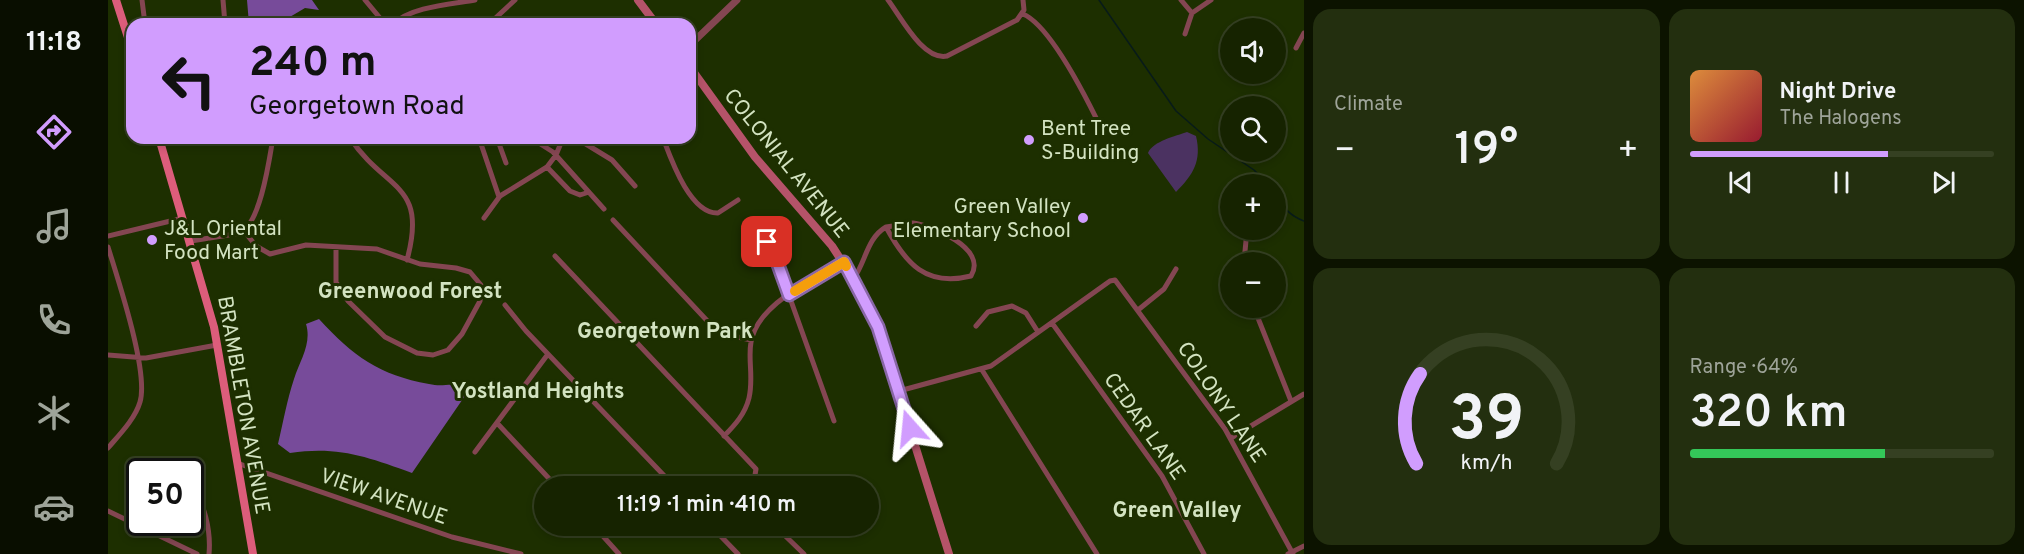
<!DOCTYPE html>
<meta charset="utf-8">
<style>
:root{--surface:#162300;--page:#232f0f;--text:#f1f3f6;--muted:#9ea499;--line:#354022;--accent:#d19dfe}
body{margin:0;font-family:Overpass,sans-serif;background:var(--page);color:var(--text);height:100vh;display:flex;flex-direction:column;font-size:22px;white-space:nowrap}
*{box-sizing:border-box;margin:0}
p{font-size:20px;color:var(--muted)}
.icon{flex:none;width:33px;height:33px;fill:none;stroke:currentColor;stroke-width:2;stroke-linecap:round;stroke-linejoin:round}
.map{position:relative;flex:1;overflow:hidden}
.side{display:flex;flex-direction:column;gap:9px;padding:9px;background:#0c1300;width:720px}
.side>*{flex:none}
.top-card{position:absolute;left:18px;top:18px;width:570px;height:126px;border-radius:18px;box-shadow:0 3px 9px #0003,0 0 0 2px var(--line);background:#d19dfe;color:#111;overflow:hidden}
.buttons{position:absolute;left:1112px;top:18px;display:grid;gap:12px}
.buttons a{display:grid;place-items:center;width:66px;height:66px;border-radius:50%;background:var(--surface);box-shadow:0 3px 9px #0003,0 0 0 2px var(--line);font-size:30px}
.speed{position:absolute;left:18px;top:458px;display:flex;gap:12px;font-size:30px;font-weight:700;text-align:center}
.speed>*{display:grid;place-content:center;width:78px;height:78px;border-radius:50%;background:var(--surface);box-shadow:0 3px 9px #0003,0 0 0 2px var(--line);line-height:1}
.speed .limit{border:3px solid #111;border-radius:9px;background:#fff;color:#111}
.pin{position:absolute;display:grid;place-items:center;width:51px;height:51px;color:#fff;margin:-26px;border-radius:12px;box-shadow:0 3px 9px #0006}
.me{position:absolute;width:66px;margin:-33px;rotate:342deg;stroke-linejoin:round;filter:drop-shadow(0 0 4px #0008)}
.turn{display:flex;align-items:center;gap:21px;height:126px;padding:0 24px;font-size:27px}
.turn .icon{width:78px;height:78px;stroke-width:2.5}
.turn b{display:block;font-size:42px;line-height:51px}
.big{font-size:45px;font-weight:600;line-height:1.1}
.side .tile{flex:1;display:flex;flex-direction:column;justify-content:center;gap:9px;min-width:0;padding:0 21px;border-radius:18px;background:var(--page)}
.side .dial{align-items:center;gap:0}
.dial svg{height:156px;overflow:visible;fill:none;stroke:var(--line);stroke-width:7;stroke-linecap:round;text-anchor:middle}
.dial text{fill:var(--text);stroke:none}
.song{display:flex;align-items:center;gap:18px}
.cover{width:72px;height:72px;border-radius:9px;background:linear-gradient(135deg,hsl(30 70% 55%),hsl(350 70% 35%))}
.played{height:6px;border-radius:3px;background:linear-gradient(90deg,var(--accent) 65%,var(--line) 65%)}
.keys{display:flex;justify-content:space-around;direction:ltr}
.heat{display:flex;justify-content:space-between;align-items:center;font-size:33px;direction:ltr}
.charge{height:9px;border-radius:4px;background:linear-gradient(90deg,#34c759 64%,var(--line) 0)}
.side .tiles{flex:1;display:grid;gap:9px;grid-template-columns:repeat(2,1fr)}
.trip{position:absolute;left:426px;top:476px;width:345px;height:60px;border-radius:30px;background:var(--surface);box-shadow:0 3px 9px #0003,0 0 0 2px var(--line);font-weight:600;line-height:60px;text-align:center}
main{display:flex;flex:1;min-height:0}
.tab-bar{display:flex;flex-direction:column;width:108px;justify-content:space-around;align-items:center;background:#090e00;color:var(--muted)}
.tab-bar .icon{width:42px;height:42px}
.tab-bar .current{color:var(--accent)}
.tab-bar b{font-size:27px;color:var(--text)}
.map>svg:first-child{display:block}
</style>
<main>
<nav class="tab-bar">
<b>11:18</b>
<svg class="icon current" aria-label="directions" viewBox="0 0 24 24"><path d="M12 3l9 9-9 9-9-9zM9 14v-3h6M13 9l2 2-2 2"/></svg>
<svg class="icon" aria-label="music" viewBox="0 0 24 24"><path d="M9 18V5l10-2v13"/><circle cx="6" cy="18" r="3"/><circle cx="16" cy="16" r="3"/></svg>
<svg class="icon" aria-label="phone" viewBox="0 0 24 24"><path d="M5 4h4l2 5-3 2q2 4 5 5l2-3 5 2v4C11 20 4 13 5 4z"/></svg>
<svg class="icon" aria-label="climate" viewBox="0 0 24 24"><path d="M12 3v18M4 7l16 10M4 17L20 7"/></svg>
<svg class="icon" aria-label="car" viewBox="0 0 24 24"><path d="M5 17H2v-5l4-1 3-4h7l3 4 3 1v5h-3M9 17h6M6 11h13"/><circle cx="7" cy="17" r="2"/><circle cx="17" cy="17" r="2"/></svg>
</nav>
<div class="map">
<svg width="1196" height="554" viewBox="0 0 1196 554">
<rect width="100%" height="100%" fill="#1d2f00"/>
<path fill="#4b3261" d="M 1079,132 L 1088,136 C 1094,161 1085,175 1068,192 L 1040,153 C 1045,141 1068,136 1079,132 Z"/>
<path fill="#774b9a" d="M 139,0 L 204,0 L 211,10 L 197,8 L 170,24 L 141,24 Z
M 211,319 C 245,356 271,375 321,384 C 338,388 345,380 361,390 L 304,473 C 259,457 231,446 182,453 L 170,444 C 175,423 179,400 186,379 C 192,360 204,344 198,324 Z"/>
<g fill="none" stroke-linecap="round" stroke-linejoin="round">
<path stroke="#081b19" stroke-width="1.5" d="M 991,0 L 1068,111 L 1100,139 L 1146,170 L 1160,184
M 1167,195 C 1175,207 1182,216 1196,221"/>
<path stroke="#844652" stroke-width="5" d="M 34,0 L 37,24
M 115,0 L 117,24
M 257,0 L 277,24
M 780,0 C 793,17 815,61 839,56 L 909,20 L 916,10 L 915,0
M 1073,0 L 1084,13 L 1103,0
M 915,14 C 943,26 980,101 994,130
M 286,24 C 301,7 345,4 367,0
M 381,24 L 407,0
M 1077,34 L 1084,13
M 1188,48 L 1196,33
M 242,138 C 278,192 320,182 299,260
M 371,138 L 391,197
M 389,138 L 398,163
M 423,138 L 445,152 L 496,209
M 468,138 L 504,160 L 527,186
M 555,138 C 563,159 582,214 610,213 L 630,200
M 439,167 L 462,191 L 472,195 L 481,192
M 376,218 L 392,196 L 439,167 L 448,155 L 455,138
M 505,220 L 605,327 L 616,334 L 643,340
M 805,223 C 824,226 880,248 863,276 C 818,287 798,264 778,227 Z
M 136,231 L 148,246 L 162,254 L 198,245 L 269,249 L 312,264 L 348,268 L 362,272 L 373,285 L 372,301 L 354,334 L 340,350 L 325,355 L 309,353 L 277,337 L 240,301 L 228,282 L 228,248
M 652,234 L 668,259 L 726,421
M 0,236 L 75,218
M 83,241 L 133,233 C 153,220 161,161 165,138
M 0,247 C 10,280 41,372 32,402 C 27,419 11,435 0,448
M 447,256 L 648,469 L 647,475 L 635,486
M 1136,262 L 1139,230
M 746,278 C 758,261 759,238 778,227
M 397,305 L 418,331 L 566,486
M 1146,308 L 1183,401
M 1030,310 L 1056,289 L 1068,269
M 944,323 L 1054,476 L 1096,554
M 868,326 L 880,312 L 904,306 L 918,313 L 930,332
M 0,355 L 38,358 L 109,345
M 874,370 L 989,554
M 791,391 L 883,366 L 1002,281 L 1007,280 L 1117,429 L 1185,554
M 389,423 L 448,486
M 616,436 C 627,425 637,414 641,398 C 648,368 632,345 655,317 C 674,293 709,277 736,263
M 1123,438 L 1196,394
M 367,452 L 440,354
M 129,463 L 344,537 L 413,554
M 70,469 L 71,471
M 82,485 C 97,502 103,532 101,554
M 0,511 L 89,554
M 485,525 L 511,554
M 602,525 L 630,554
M 666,525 L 696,554
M 1180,554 L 1196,546"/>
<path stroke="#844652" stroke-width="7" d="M 582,45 L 629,0"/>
<path stroke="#b55369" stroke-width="8" d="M 530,0 L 548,24
M 582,67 L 647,157 L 724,246 L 755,294 L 781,362 L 841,554"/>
<path stroke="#dc5d7b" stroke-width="8" d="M 8,0 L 24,50
M 51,138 L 106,327 L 145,554"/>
</g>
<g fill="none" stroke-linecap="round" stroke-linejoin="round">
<g stroke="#8866a5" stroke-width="15">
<path id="route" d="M 659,242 L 668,259 L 681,295 L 736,262 L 770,327 L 802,428"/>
</g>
<use href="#route" stroke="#d19dfe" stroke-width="10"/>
<path stroke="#f59e0b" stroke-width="10" d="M 687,291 L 736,262 L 738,266"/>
</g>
<g fill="#d19dfe" stroke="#1d2f00" stroke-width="2">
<circle cx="921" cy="140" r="6"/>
<circle cx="975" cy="218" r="6"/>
<circle cx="44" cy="240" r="6"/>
</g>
<g text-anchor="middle" stroke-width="6" stroke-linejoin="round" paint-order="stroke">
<g font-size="21" fill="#d3e3c1" stroke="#1d2f00" text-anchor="start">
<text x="933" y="135">Bent Tree<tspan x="933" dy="24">S-Building</tspan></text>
<text x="963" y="213" text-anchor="end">Green Valley<tspan x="963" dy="24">Elementary School</tspan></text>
<text x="56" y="235">J&amp;L Oriental<tspan x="56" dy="24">Food Mart</tspan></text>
</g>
<g font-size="21" fill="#d3e3c1" stroke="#1d2f00">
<text transform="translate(679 163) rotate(51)" y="7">COLONIAL AVENUE</text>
<text transform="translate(1114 402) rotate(56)" y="7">COLONY LANE</text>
<text transform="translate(136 405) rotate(80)" y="7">BRAMBLETON AVENUE</text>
<text transform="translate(1037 426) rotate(55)" y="7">CEDAR LANE</text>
<text transform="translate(276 496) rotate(19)" y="7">VIEW AVENUE</text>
</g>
<g font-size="22" font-weight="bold" fill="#d3e3c1" stroke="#1d2f00">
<text x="302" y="298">Greenwood Forest</text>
<text x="557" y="338">Georgetown Park</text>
<text x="430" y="398">Yostland Heights</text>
<text x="1069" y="517">Green Valley</text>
</g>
</g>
</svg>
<div class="buttons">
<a><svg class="icon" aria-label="sound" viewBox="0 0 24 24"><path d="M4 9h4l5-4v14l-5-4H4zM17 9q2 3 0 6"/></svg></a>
<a><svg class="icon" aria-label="search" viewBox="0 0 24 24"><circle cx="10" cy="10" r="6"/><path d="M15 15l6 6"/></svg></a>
<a>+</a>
<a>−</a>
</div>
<div class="speed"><div class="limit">50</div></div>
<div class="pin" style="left:659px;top:242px;background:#d93025"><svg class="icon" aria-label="arrive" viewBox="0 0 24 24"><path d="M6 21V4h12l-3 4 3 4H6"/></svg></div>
<svg class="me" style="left:802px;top:428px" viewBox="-20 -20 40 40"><path d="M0-17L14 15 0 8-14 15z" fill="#d19dfe" stroke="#fff" stroke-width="4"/></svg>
<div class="trip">11:19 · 1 min · 410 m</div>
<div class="top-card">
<div class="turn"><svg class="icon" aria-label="left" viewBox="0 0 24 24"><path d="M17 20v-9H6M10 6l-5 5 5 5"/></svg><div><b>240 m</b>Georgetown Road</div></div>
</div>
</div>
<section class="side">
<div class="tiles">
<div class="tile"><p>Climate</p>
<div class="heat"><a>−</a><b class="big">19°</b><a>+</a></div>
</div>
<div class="tile">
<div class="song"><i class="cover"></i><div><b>Night Drive</b><p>The Halogens</p></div></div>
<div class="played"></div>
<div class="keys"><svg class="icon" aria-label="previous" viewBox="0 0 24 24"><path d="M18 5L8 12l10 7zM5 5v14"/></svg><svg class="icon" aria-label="pause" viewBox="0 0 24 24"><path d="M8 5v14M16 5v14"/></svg><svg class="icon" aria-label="next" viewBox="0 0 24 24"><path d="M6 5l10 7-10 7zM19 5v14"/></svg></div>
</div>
<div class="tile dial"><svg viewBox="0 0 100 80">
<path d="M14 69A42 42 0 1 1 86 69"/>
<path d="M14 69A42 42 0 0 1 16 23" stroke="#d19dfe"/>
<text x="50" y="56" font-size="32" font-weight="700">39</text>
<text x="50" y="72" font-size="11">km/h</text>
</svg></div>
<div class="tile"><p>Range · 64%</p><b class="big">320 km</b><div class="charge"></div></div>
</div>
</section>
</main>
